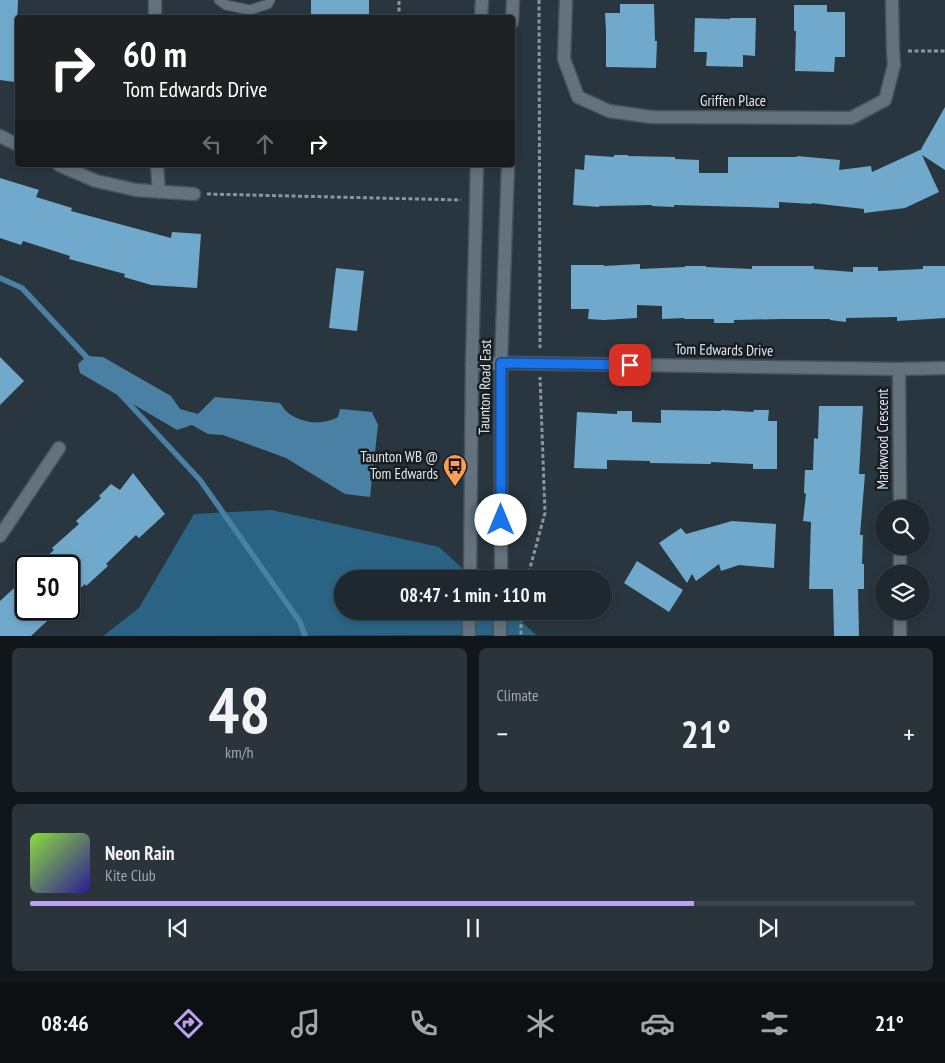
<!DOCTYPE html>
<meta charset="utf-8">
<style>
:root{--surface:#1f282f;--page:#2c343b;--text:#f1f3f6;--muted:#a1a6aa;--line:#3c444b;--accent:#bca0f2}
body{margin:0;font-family:"PT Sans Narrow",sans-serif;background:var(--page);color:var(--text);height:100vh;display:flex;flex-direction:column;font-size:19px;white-space:nowrap}
*{box-sizing:border-box;margin:0}
p{font-size:16px;color:var(--muted)}
.icon{flex:none;width:28px;height:28px;fill:none;stroke:currentColor;stroke-width:2;stroke-linecap:round;stroke-linejoin:round}
.map{position:relative;height:636px;overflow:hidden}
.panel{display:flex;flex-direction:column;gap:12px;padding:12px;background:#11161a;flex:1}
.panel>*{flex:none}
.top-card{position:absolute;left:15px;top:15px;width:500px;height:152px;border-radius:5px;box-shadow:0 2px 8px #0003,0 0 0 1px var(--line);background:#202124;color:#fff;overflow:hidden}
.controls{position:absolute;left:875px;top:500px;display:grid;gap:10px}
.controls a{display:grid;place-items:center;width:55px;height:55px;border-radius:50%;background:var(--surface);box-shadow:0 2px 8px #0003,0 0 0 1px var(--line);font-size:25px}
.speed{position:absolute;left:15px;top:555px;display:flex;gap:10px;font-size:25px;font-weight:700;text-align:center}
.speed>*{display:grid;place-content:center;width:65px;height:65px;border-radius:50%;background:var(--surface);box-shadow:0 2px 8px #0003,0 0 0 1px var(--line);line-height:1}
.speed .limit{border:2px solid #111;border-radius:8px;background:#fff;color:#111}
.pin{position:absolute;display:grid;place-items:center;width:42px;height:42px;color:#fff;margin:-21px;border-radius:10px;box-shadow:0 2px 8px #0006}
.me{position:absolute;width:55px;margin:-28px;rotate:0deg;stroke-linejoin:round;filter:drop-shadow(0 0 4px #0008)}
.turn{display:flex;align-items:center;gap:18px;height:105px;padding:0 25px;font-size:22px}
.turn .icon{width:65px;height:65px;stroke-width:2.5}
.turn b{display:block;font-size:35px;line-height:42px}
.lanes{display:flex;align-items:center;height:48px;padding:0 25px;background:#0003;justify-content:center;gap:25px;direction:ltr}
.lanes .off{opacity:.35}
.big{font-size:38px;font-weight:700;line-height:1.1}
.panel .tile{flex:1;display:flex;flex-direction:column;justify-content:center;gap:8px;min-width:0;padding:0 18px;border-radius:8px;background:var(--page)}
.panel .dial{align-items:center;gap:0}
.dial b{font-size:65px;line-height:1}
.song{display:flex;align-items:center;gap:15px}
.cover{width:60px;height:60px;border-radius:8px;background:linear-gradient(135deg,hsl(90 70% 55%),hsl(250 70% 35%))}
.played{height:5px;border-radius:2px;background:linear-gradient(90deg,var(--accent) 75%,var(--line) 75%)}
.keys{display:flex;justify-content:space-around;direction:ltr}
.heat{display:flex;justify-content:space-between;align-items:center;font-size:28px;direction:ltr}
.panel .tiles{flex:1;display:grid;gap:12px;grid-template-columns:1fr 1fr}
.tile:last-child{grid-column:span 2}
.trip{position:absolute;left:334px;top:570px;width:278px;height:50px;border-radius:25px;background:var(--surface);box-shadow:0 2px 8px #0003,0 0 0 1px var(--line);font-weight:700;line-height:50px;text-align:center}
.dock{display:flex;height:80px;justify-content:space-around;align-items:center;background:#0c1013;color:var(--muted)}
.dock .icon{width:35px;height:35px}
.dock .active{color:var(--accent)}
.dock b{font-size:22px;color:var(--text)}
.map>svg:first-child{display:block}
</style>
<div class="map">
<svg width="945" height="636" viewBox="0 0 945 636">
<rect width="100%" height="100%" fill="#29363f"/>
<path fill="#2b6384" d="M 272,510 L 439,547 L 474,579 L 342,579 L 342,611 L 510,611 L 536,635 L 103,636 L 139,608 L 194,514 Z"/>
<path fill="#4980a3" d="M 87,356 L 103,357 L 171,396 L 180,409 L 198,414 L 215,397 L 280,403 C 283,407 286,412 291,415 C 306,424 323,425 338,417 L 340,409 L 372,412 L 378,425 L 370,497 L 345,494 L 286,458 L 223,435 L 208,434 L 192,425 L 177,430 L 80,373 L 78,364 Z"/>
<g fill="none" stroke-linecap="round" stroke-linejoin="round">
<path stroke="#4980a3" stroke-width="5.5" d="M 0,278 L 22,288 L 91,362
M 121,395 L 200,480 L 300,622 L 305,636"/>
</g>
<path fill="#71a9cd" d="M 0,0 L 18,0 L 16,51 L 18,51 L 18,63 L 15,82 L 0,80 Z
M 311,0 L 369,0 L 369,18 L 311,18 Z
M 620,4 L 654,4 L 655,41 L 657,41 L 656,68 L 606,67 L 606,31 L 605,13 L 620,13 Z
M 794,5 L 827,5 L 827,12 L 845,12 L 845,57 L 835,57 L 834,72 L 795,71 L 796,31 L 794,31 Z
M 695,18 L 730,19 L 730,18 L 756,18 L 755,56 L 743,55 L 743,67 L 706,66 L 707,52 L 694,52 Z
M 945,107 L 945,170 L 922,155 L 939,192 L 905,208 L 864,213 L 864,209 L 812,203 L 812,204 L 779,202 L 779,208 L 674,205 L 674,207 L 652,206 L 652,205 L 599,206 L 599,207 L 573,205 L 575,169 L 584,170 L 585,155 L 614,157 L 614,155 L 628,155 L 628,156 L 675,157 L 675,159 L 699,160 L 699,173 L 728,173 L 728,157 L 797,157 L 797,156 L 840,160 L 839,170 L 871,166 L 872,172 L 920,150 L 920,151 Z
M 0,178 L 39,190 L 36,197 L 72,208 L 71,211 L 171,238 L 172,232 L 201,234 L 197,288 L 151,285 L 124,277 L 125,274 L 69,259 L 70,256 L 23,241 L 21,245 L 0,238 Z
M 640,264 L 640,269 L 685,267 L 685,266 L 706,266 L 706,267 L 752,269 L 752,266 L 814,266 L 814,269 L 853,272 L 853,267 L 878,267 L 878,271 L 923,269 L 923,266 L 945,266 L 945,318 L 897,321 L 897,317 L 846,318 L 846,322 L 830,320 L 830,319 L 780,319 L 734,320 L 734,323 L 714,323 L 714,319 L 684,319 L 684,318 L 662,319 L 662,306 L 637,305 L 637,318 L 604,320 L 588,319 L 589,309 L 571,309 L 571,265 L 604,265 L 604,266 Z
M 336,268 L 364,271 L 357,331 L 329,328 Z
M 0,357 L 24,381 L 0,405 Z
M 819,406 L 863,406 L 859,474 L 865,474 L 860,535 L 863,535 L 862,564 L 864,564 L 864,589 L 858,589 L 859,636 L 834,636 L 833,589 L 809,589 L 811,522 L 803,521 L 806,494 L 804,493 L 805,470 L 813,470 L 814,438 L 818,439 Z
M 661,410 L 721,411 L 721,410 L 753,412 L 754,410 L 769,410 L 768,421 L 777,421 L 777,469 L 753,469 L 753,464 L 711,462 L 711,464 L 650,463 L 650,461 L 607,460 L 607,469 L 574,468 L 577,412 L 617,414 L 617,411 L 632,411 L 632,422 L 661,423 Z
M 133,473 L 165,514 L 139,538 L 136,535 L 106,564 L 108,566 L 86,586 L 85,584 L 69,599 L 69,566 L 36,566 L 54,550 L 52,548 L 79,524 L 76,521 L 101,498 L 99,496 L 111,484 L 120,490 Z
M 732,521 L 776,524 L 774,568 L 739,565 L 721,571 L 719,564 L 696,581 L 692,574 L 687,583 L 659,543 L 681,528 L 686,534 Z
M 637,561 L 683,590 L 669,612 L 624,583 Z
M 26,577 L 26,609 L 60,609 L 31,636 L 0,636 L 0,601 Z"/>
<g fill="none" stroke-linecap="round" stroke-linejoin="round">
<g stroke="#475259" stroke-width="11">
<path id="lane" d="M 219,0 L 226,5 L 250,10 L 268,4 L 270,0"/>
</g>
<g stroke="#475259" stroke-width="15">
<path id="street" d="M 566,0 L 564,59 L 578,97 L 609,111 L 651,117 L 851,118 L 885,100 L 894,65 L 893,51 L 892,0
M 155,18 L 155,0
M 0,136 L 18,145
M 59,165 L 96,181 L 136,190 L 194,194
M 157,165 L 159,192
M 472,365 L 501,363 L 899,369 L 945,368
M 899,369 L 900,509
M 0,536 L 59,448
M 900,574 L 900,546
M 900,636 L 900,611"/>
</g>
<g stroke="#475259" stroke-width="15">
<path id="secondary" d="M 481,18 L 482,0
M 512,22 L 513,0
M 470,579 L 472,365 L 477,165
M 501,579 L 501,363 L 508,165
M 469,636 L 469,611
M 500,636 L 500,611"/>
</g>
<path stroke="#8a959c" stroke-width="3" stroke-dasharray="4 2.5" stroke-linecap="butt" d="M 539,0 L 540,348
M 399,18 L 399,0
M 908,51 L 945,51
M 207,194 L 461,200
M 527,579 L 545,513 L 540,377
M 521,611 L 521,636"/>
<use href="#lane" stroke="#63727c" stroke-width="9"/>
<use href="#street" stroke="#63727c" stroke-width="12"/>
<use href="#secondary" stroke="#63727c" stroke-width="12"/>
</g>
<g fill="none" stroke-linecap="round" stroke-linejoin="round">
<g stroke="#114b97" stroke-width="12">
<path id="route" d="M 501,520 L 501,363 L 630,365"/>
</g>
<use href="#route" stroke="#1a73e8" stroke-width="9"/>
</g>
<defs>
<g id="bus-pin" transform="scale(1.25)"><path d="M0 17L-7.5 6A9.5 9.5 0 1 1 7.5 6Z" fill="#fb9e51" stroke="#171d21"/><path d="M-5-6H5V4H4V6H2V4H-2V6H-4V4H-5ZM-3.5-4V0h7V-4ZM-3.5 1.2v1.5H-2V1.2ZM2 1.2v1.5H3.5V1.2Z" fill="#111"/></g>
</defs>
<g fill-rule="evenodd">
<use href="#bus-pin" x="455" y="466"/>
</g>
<g text-anchor="middle" stroke-width="5" stroke-linejoin="round" paint-order="stroke">
<g font-size="15" fill="#dfe7ed" stroke="#171d21">
<text x="733" y="106">Griffen Place</text>
<text transform="translate(724 350) rotate(1)" y="5">Tom Edwards Drive</text>
<text transform="translate(485 387) rotate(-89)" y="5">Taunton Road East</text>
<text transform="translate(883 439) rotate(-90)" y="5">Markwood Crescent</text>
</g>
<g font-size="15" fill="#dfe7ed" stroke="#171d21" text-anchor="end">
<text x="438" y="462">Taunton WB @<tspan x="438" dy="17">Tom Edwards</tspan></text>
</g>
</g>
</svg>
<div class="controls">
<a><svg class="icon" aria-label="search" viewBox="0 0 24 24"><circle cx="10" cy="10" r="6"/><path d="M15 15l6 6"/></svg></a>
<a><svg class="icon" aria-label="layers" viewBox="0 0 24 24"><path d="M12 4l9 5-9 5-9-5zM3 14l9 5 9-5"/></svg></a>
</div>
<div class="speed"><div class="limit">50</div></div>
<div class="pin" style="left:630px;top:365px;background:#d93025"><svg class="icon" aria-label="arrive" viewBox="0 0 24 24"><path d="M6 21V4h12l-3 4 3 4H6"/></svg></div>
<svg class="me" style="left:501px;top:520px" viewBox="-20 -20 40 40"><circle r="19" fill="#fff"/><path d="M0-13L10 11 0 6-10 11z" fill="#1a73e8"/></svg>
<div class="trip">08:47 · 1 min · 110 m</div>
<div class="top-card">
<div class="turn"><svg class="icon" aria-label="right" viewBox="0 0 24 24"><path d="M7 20v-9h11M14 6l5 5-5 5"/></svg><div><b>60 m</b>Tom Edwards Drive</div></div>
<div class="lanes"><svg class="icon off" aria-label="left" viewBox="0 0 24 24"><path d="M17 20v-9H6M10 6l-5 5 5 5"/></svg><svg class="icon off" aria-label="ahead" viewBox="0 0 24 24"><path d="M12 20V5M6 11l6-6 6 6"/></svg><svg class="icon" aria-label="right" viewBox="0 0 24 24"><path d="M7 20v-9h11M14 6l5 5-5 5"/></svg></div>
</div>
</div>
<section class="panel">
<div class="tiles">
<div class="tile dial"><b>48</b><p>km/h</p></div>
<div class="tile"><p>Climate</p>
<div class="heat"><a>−</a><b class="big">21°</b><a>+</a></div>
</div>
<div class="tile">
<div class="song"><i class="cover"></i><div><b>Neon Rain</b><p>Kite Club</p></div></div>
<div class="played"></div>
<div class="keys"><svg class="icon" aria-label="previous" viewBox="0 0 24 24"><path d="M18 5L8 12l10 7zM5 5v14"/></svg><svg class="icon" aria-label="pause" viewBox="0 0 24 24"><path d="M8 5v14M16 5v14"/></svg><svg class="icon" aria-label="next" viewBox="0 0 24 24"><path d="M6 5l10 7-10 7zM19 5v14"/></svg></div>
</div>
</div>
</section>
<nav class="dock">
<b>08:46</b>
<svg class="icon active" aria-label="directions" viewBox="0 0 24 24"><path d="M12 3l9 9-9 9-9-9zM9 14v-3h6M13 9l2 2-2 2"/></svg>
<svg class="icon" aria-label="music" viewBox="0 0 24 24"><path d="M9 18V5l10-2v13"/><circle cx="6" cy="18" r="3"/><circle cx="16" cy="16" r="3"/></svg>
<svg class="icon" aria-label="phone" viewBox="0 0 24 24"><path d="M5 4h4l2 5-3 2q2 4 5 5l2-3 5 2v4C11 20 4 13 5 4z"/></svg>
<svg class="icon" aria-label="climate" viewBox="0 0 24 24"><path d="M12 3v18M4 7l16 10M4 17L20 7"/></svg>
<svg class="icon" aria-label="car" viewBox="0 0 24 24"><path d="M5 17H2v-5l4-1 3-4h7l3 4 3 1v5h-3M9 17h6M6 11h13"/><circle cx="7" cy="17" r="2"/><circle cx="17" cy="17" r="2"/></svg>
<svg class="icon" aria-label="filters" viewBox="0 0 24 24"><path d="M4 7h16M4 17h16"/><circle cx="9" cy="7" r="2"/><circle cx="15" cy="17" r="2"/></svg>
<b>21°</b>
</nav>
